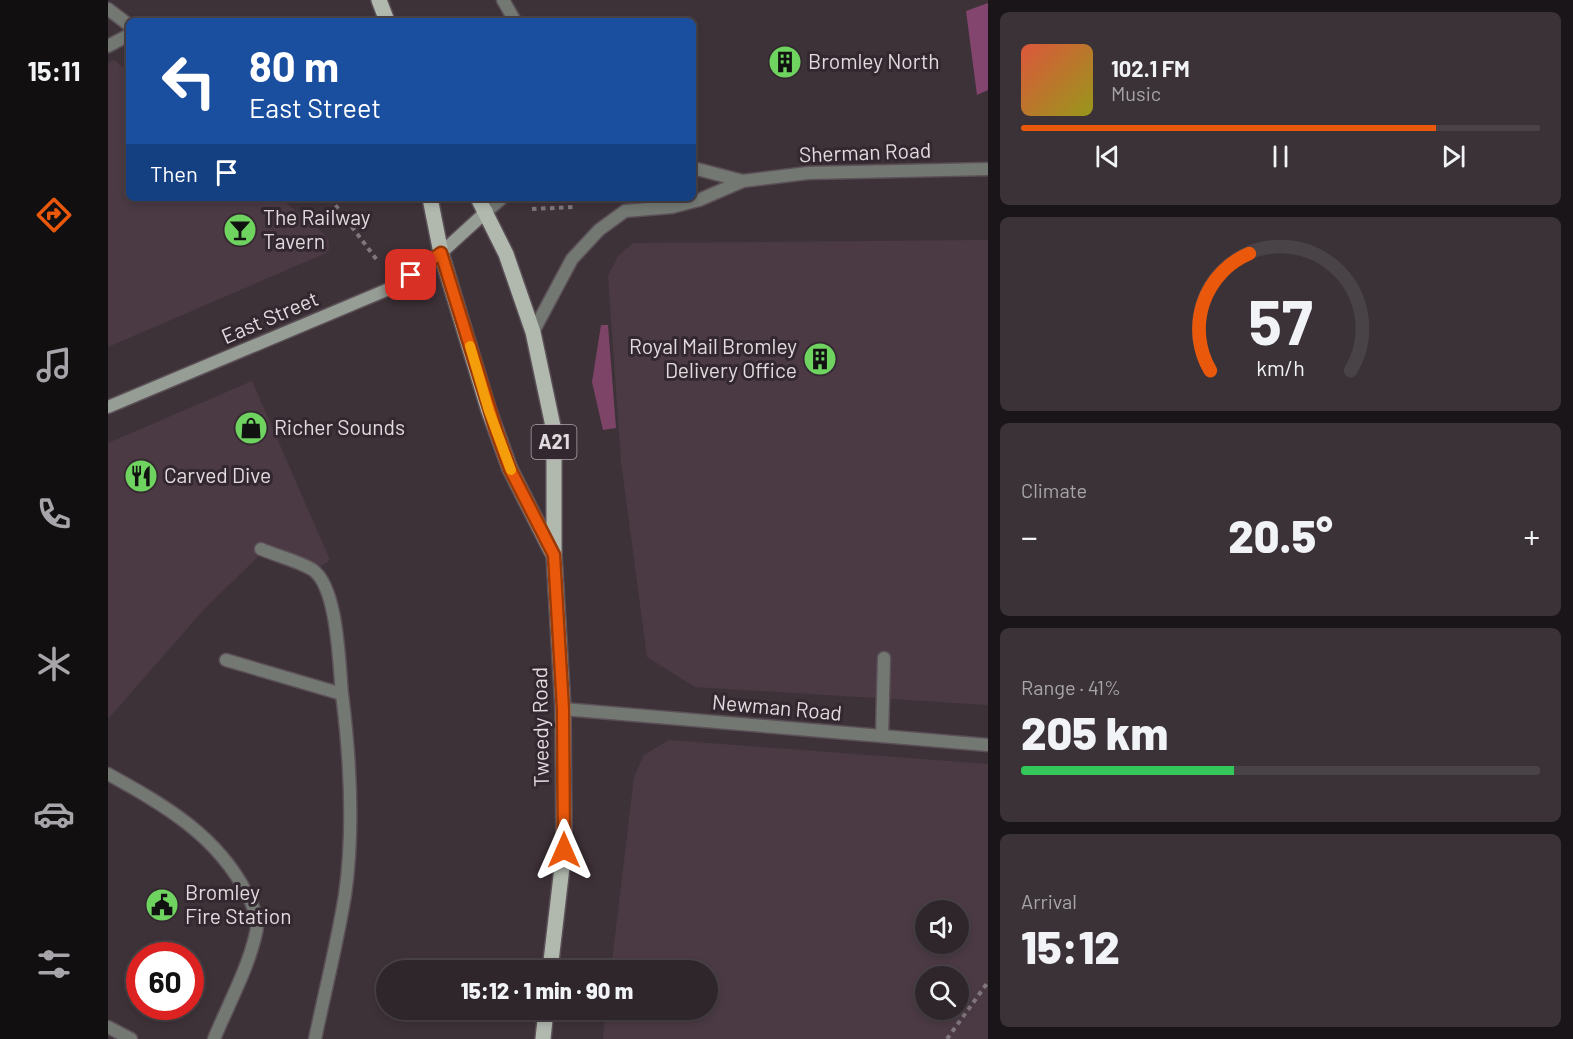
<!DOCTYPE html>
<meta charset="utf-8">
<style>
:root{--surface:#2e262b;--page:#3a3237;--text:#f1f3f6;--muted:#a7a5a9;--line:#494347;--accent:#ea580c}
body{margin:0;font-family:Barlow,sans-serif;background:var(--page);color:var(--text);height:100vh;display:flex;flex-direction:column;font-size:22px;white-space:nowrap}
*{box-sizing:border-box;margin:0}
p{font-size:20px;color:var(--muted)}
.icon{flex:none;width:33px;height:33px;fill:none;stroke:currentColor;stroke-width:2;stroke-linecap:round;stroke-linejoin:round}
.map{position:relative;flex:1;overflow:hidden}
.panel{display:flex;flex-direction:column;gap:12px;padding:12px;background:#191518;width:585px}
.panel>*{flex:none}
.guide{position:absolute;left:18px;top:18px;width:570px;height:183px;border-radius:9px;box-shadow:0 3px 9px #0003,0 0 0 2px var(--line);background:#1a4fa0;color:#fff;overflow:hidden}
.controls{position:absolute;left:807px;top:900px;display:grid;gap:12px}
.controls a{display:grid;place-items:center;width:54px;height:54px;border-radius:50%;background:var(--surface);box-shadow:0 3px 9px #0003,0 0 0 2px var(--line);font-size:30px}
.speed{position:absolute;left:18px;top:942px;display:flex;gap:12px;font-size:30px;font-weight:700;text-align:center}
.speed>*{display:grid;place-content:center;width:78px;height:78px;border-radius:50%;background:var(--surface);box-shadow:0 3px 9px #0003,0 0 0 2px var(--line);line-height:1}
.speed .limit{border:9px solid #d22;background:#fff;color:#111}
.pin{position:absolute;display:grid;place-items:center;width:51px;height:51px;color:#fff;margin:-26px;border-radius:12px;box-shadow:0 3px 9px #0006}
.me{position:absolute;width:66px;margin:-33px;rotate:0deg;stroke-linejoin:round;filter:drop-shadow(0 0 4px #0008)}
.turn{display:flex;align-items:center;gap:21px;height:126px;padding:0 24px;font-size:27px}
.turn .icon{width:78px;height:78px;stroke-width:2.5}
.turn b{display:block;font-size:42px;line-height:51px}
.then{display:flex;align-items:center;height:57px;padding:0 24px;background:#0003;gap:12px;font-size:22px}
.big{font-size:45px;font-weight:800;line-height:1.1}
.panel .widget{flex:1;display:flex;flex-direction:column;justify-content:center;gap:9px;min-width:0;padding:0 21px;border-radius:9px;background:var(--page)}
.panel .dial{align-items:center;gap:0}
.dial svg{height:156px;overflow:visible;fill:none;stroke:var(--line);stroke-width:7;stroke-linecap:round;text-anchor:middle}
.dial text{fill:var(--text);stroke:none}
.song{display:flex;align-items:center;gap:18px}
.cover{width:72px;height:72px;border-radius:9px;background:linear-gradient(135deg,hsl(10 70% 55%),hsl(60 70% 35%))}
.played{height:6px;border-radius:3px;background:linear-gradient(90deg,var(--accent) 80%,var(--line) 80%)}
.keys{display:flex;justify-content:space-around;direction:ltr}
.heat{display:flex;justify-content:space-between;align-items:center;font-size:33px;direction:ltr}
.charge{height:9px;border-radius:4px;background:linear-gradient(90deg,#34c759 41%,var(--line) 0)}
.trip{position:absolute;left:268px;top:960px;width:342px;height:60px;border-radius:30px;background:var(--surface);box-shadow:0 3px 9px #0003,0 0 0 2px var(--line);font-weight:800;line-height:60px;text-align:center}
main{display:flex;flex:1;min-height:0}
.tab-bar{display:flex;flex-direction:column;width:108px;justify-content:space-around;align-items:center;background:#120f11;color:var(--muted)}
.tab-bar .icon{width:42px;height:42px}
.tab-bar .current{color:var(--accent)}
.tab-bar b{font-size:27px;color:var(--text)}
.map>svg:first-child{display:block}
</style>
<main>
<nav class="tab-bar">
<b>15:11</b>
<svg class="icon current" aria-label="directions" viewBox="0 0 24 24"><path d="M12 3l9 9-9 9-9-9zM9 14v-3h6M13 9l2 2-2 2"/></svg>
<svg class="icon" aria-label="music" viewBox="0 0 24 24"><path d="M9 18V5l10-2v13"/><circle cx="6" cy="18" r="3"/><circle cx="16" cy="16" r="3"/></svg>
<svg class="icon" aria-label="phone" viewBox="0 0 24 24"><path d="M5 4h4l2 5-3 2q2 4 5 5l2-3 5 2v4C11 20 4 13 5 4z"/></svg>
<svg class="icon" aria-label="climate" viewBox="0 0 24 24"><path d="M12 3v18M4 7l16 10M4 17L20 7"/></svg>
<svg class="icon" aria-label="car" viewBox="0 0 24 24"><path d="M5 17H2v-5l4-1 3-4h7l3 4 3 1v5h-3M9 17h6M6 11h13"/><circle cx="7" cy="17" r="2"/><circle cx="17" cy="17" r="2"/></svg>
<svg class="icon" aria-label="filters" viewBox="0 0 24 24"><path d="M4 7h16M4 17h16"/><circle cx="9" cy="7" r="2"/><circle cx="15" cy="17" r="2"/></svg>
</nav>
<div class="map">
<svg width="880" height="1039" viewBox="0 0 880 1039">
<rect width="100%" height="100%" fill="#3e3239"/>
<path fill="#4b3a44" fill-rule="evenodd" d="M 6,60 L 21,73 L 21,198 L 172,198 L 214,232 L 221,242 L 221,249 L 218,253 L 0,347 L 0,63 Z
M 880,240 L 880,705 L 587,687 L 539,657 L 513,461 L 500,276 L 510,256 L 525,243 Z
M 144,381 L 222,560 L 213,566 L 159,548 L 98,607 L 0,719 L 0,443 Z
M 561,740 L 880,764 L 880,1039 L 495,1039 L 498,1010 L 600,1010 L 600,970 L 503,970 L 526,777 L 536,755 ZM 818,910 L 850,910 L 850,944 L 818,944 ZM 818,976 L 850,976 L 850,1010 L 818,1010 Z"/>
<path fill="#7d4468" d="M 493,325 L 500,325 L 508,428 L 495,430 L 484,382 Z"/>
<path fill="#83456d" d="M 880,3 L 880,90 L 869,95 L 858,11 Z"/>
<g fill="none" stroke-linecap="round" stroke-linejoin="round">
<g stroke="#5b5057" stroke-width="15">
<path id="lane" d="M 395,0 L 407,21
M 0,46 L 21,35
M 153,549 C 169,556 191,561 205,570 C 230,588 231,665 234,694
M 118,660 L 234,694 C 242,757 246,832 237,895 C 229,944 217,991 207,1039
M 774,736 L 776,658
M 0,774 C 56,805 109,835 139,894 C 145,905 151,921 148,933 C 140,969 120,1005 106,1039"/>
</g>
<g stroke="#5b5057" stroke-width="15">
<path id="street" d="M 0,9 L 21,25
M 585,168 L 635,181
M 379,211 L 394,198
M 425,332 L 464,259 L 491,230 L 517,211 L 564,207 L 591,200 L 635,181 L 700,173 L 880,169
M 455,709 L 880,745
M 0,1027 L 23,1039"/>
</g>
<g stroke="#5b5057" stroke-width="15">
<path id="secondary" d="M 0,407 L 288,286 L 333,253 L 379,211"/>
</g>
<g stroke="#5b5057" stroke-width="18">
<path id="primary" d="M 271,0 L 279,21
M 322,198 L 333,253 L 381,411 L 402,469 L 444,552
M 370,198 L 398,254 L 425,332 L 446,431 L 446,555 L 455,709 L 456,850 L 442,970
M 435,1039 L 438,1010"/>
</g>
<path stroke="#81777d" stroke-width="4" stroke-dasharray="4.5 4.5" stroke-linecap="butt" d="M 222,198 L 269,260
M 424,209 L 467,207
M 839,1039 L 880,982"/>
<use href="#lane" stroke="#747873" stroke-width="12"/>
<use href="#street" stroke="#747873" stroke-width="12"/>
<use href="#secondary" stroke="#969d95" stroke-width="12"/>
<use href="#primary" stroke="#b1b9af" stroke-width="15"/>
</g>
<g fill="none" stroke-linecap="round" stroke-linejoin="round">
<g stroke="#983908" stroke-width="15">
<path id="route" d="M 303,275 L 333,253 L 388,430 L 402,469 L 446,555 L 455,709 L 456,850"/>
</g>
<use href="#route" stroke="#ea580c" stroke-width="10"/>
<path stroke="#f59e0b" stroke-width="10" d="M 362,346 L 381,411 L 403,470"/>
</g>
<defs>
<g id="building-disc" transform="scale(1.725)"><circle r="9.5" fill="#6fd360" stroke="#33282f"/><path d="M-4-6H4V6H1V3H-1V6H-4ZM-2.5-4.3h1.7v1.8h-1.7ZM.8-4.3h1.7v1.8H.8ZM-2.5-1h1.7V.8h-1.7ZM.8-1h1.7V.8H.8Z" fill="#111"/></g>
<g id="bar-disc" transform="scale(1.725)"><circle r="9.5" fill="#6fd360" stroke="#33282f"/><path d="M-6-5H6L.8 .8V4.5H3.5V6h-7V4.5H-.8V.8Z" fill="#111"/></g>
<g id="shop-disc" transform="scale(1.725)"><circle r="9.5" fill="#6fd360" stroke="#33282f"/><path d="M-5-2.5h2.3a2.7 3.5 0 0 1 5.4 0H5L5.5 6h-11ZM-1.5-2.5h3a1.5 2.3 0 0 0-3 0Z" fill="#111"/></g>
<g id="restaurant-disc" transform="scale(1.725)"><circle r="9.5" fill="#6fd360" stroke="#33282f"/><path d="M-5-6h1v4h1v-4h1v4h1v-4h1v5L-1.5 .5V6h-2V.5L-5-1ZM5-6V6H3V1.5H1.5Q1.5-4 5-6Z" fill="#111"/></g>
<g id="civic-disc" transform="scale(1.725)"><circle r="9.5" fill="#6fd360" stroke="#33282f"/><path d="M-.6-6.5H3V-4.5H.6V-3L4-1V1h2V6H-6V1h2V-1L-.6-3ZM-1.2 2.5V6h2.4V2.5Z" fill="#111"/></g>
</defs>
<g fill-rule="evenodd">
<use href="#building-disc" x="677" y="62"/>
<use href="#bar-disc" x="132" y="230"/>
<use href="#building-disc" x="712" y="359"/>
<use href="#shop-disc" x="143" y="428"/>
<use href="#restaurant-disc" x="33" y="476"/>
<use href="#civic-disc" x="54" y="905"/>
</g>
<g text-anchor="middle" stroke-width="6" stroke-linejoin="round" paint-order="stroke">
<rect fill="#33282f" stroke="#ada5aa" stroke-width="1.5" x="423.5" y="425" width="45" height="34" rx="4.5"/>
<g font-size="20" font-weight="bold" fill="#e1dade">
<text x="446" y="449">A21</text>
</g>
<g font-size="21" fill="#e1dade" stroke="#33282f" text-anchor="start">
<text x="700" y="69">Bromley North</text>
<text x="155" y="225">The Railway<tspan x="155" dy="24">Tavern</tspan></text>
<text x="689" y="354" text-anchor="end">Royal Mail Bromley<tspan x="689" dy="24">Delivery Office</tspan></text>
<text x="166" y="435">Richer Sounds</text>
<text x="56" y="483">Carved Dive</text>
<text x="77" y="900">Bromley<tspan x="77" dy="24">Fire Station</tspan></text>
</g>
<g font-size="21" fill="#e1dade" stroke="#33282f">
<text transform="translate(757 153) rotate(-2)" y="7">Sherman Road</text>
<text transform="translate(162 318) rotate(-23)" y="7">East Street</text>
<text transform="translate(669 708) rotate(5)" y="7">Newman Road</text>
<text transform="translate(433 727) rotate(-91)" y="7">Tweedy Road</text>
</g>
</g>
</svg>
<div class="controls">
<a><svg class="icon" aria-label="sound" viewBox="0 0 24 24"><path d="M4 9h4l5-4v14l-5-4H4zM17 9q2 3 0 6"/></svg></a>
<a><svg class="icon" aria-label="search" viewBox="0 0 24 24"><circle cx="10" cy="10" r="6"/><path d="M15 15l6 6"/></svg></a>
</div>
<div class="speed"><div class="limit">60</div></div>
<div class="pin" style="left:303px;top:275px;background:#d93025"><svg class="icon" aria-label="arrive" viewBox="0 0 24 24"><path d="M6 21V4h12l-3 4 3 4H6"/></svg></div>
<svg class="me" style="left:456px;top:850px" viewBox="-20 -20 40 40"><path d="M0-17L14 15 0 8-14 15z" fill="#ea580c" stroke="#fff" stroke-width="4"/></svg>
<div class="trip">15:12 · 1 min · 90 m</div>
<div class="guide">
<div class="turn"><svg class="icon" aria-label="left" viewBox="0 0 24 24"><path d="M17 20v-9H6M10 6l-5 5 5 5"/></svg><div><b>80 m</b>East Street</div></div>
<div class="then">Then<svg class="icon" aria-label="arrive" viewBox="0 0 24 24"><path d="M6 21V4h12l-3 4 3 4H6"/></svg></div>
</div>
</div>
<section class="panel">
<div class="widget">
<div class="song"><i class="cover"></i><div><b>102.1 FM</b><p>Music</p></div></div>
<div class="played"></div>
<div class="keys"><svg class="icon" aria-label="previous" viewBox="0 0 24 24"><path d="M18 5L8 12l10 7zM5 5v14"/></svg><svg class="icon" aria-label="pause" viewBox="0 0 24 24"><path d="M8 5v14M16 5v14"/></svg><svg class="icon" aria-label="next" viewBox="0 0 24 24"><path d="M6 5l10 7-10 7zM19 5v14"/></svg></div>
</div>
<div class="widget dial"><svg viewBox="0 0 100 80">
<path d="M14 69A42 42 0 1 1 86 69"/>
<path d="M14 69A42 42 0 0 1 34 9" stroke="#ea580c"/>
<text x="50" y="56" font-size="32" font-weight="700">57</text>
<text x="50" y="72" font-size="11">km/h</text>
</svg></div>
<div class="widget"><p>Climate</p>
<div class="heat"><a>−</a><b class="big">20.5°</b><a>+</a></div>
</div>
<div class="widget"><p>Range · 41%</p><b class="big">205 km</b><div class="charge"></div></div>
<div class="widget"><p>Arrival</p><b class="big">15:12</b></div>
</section>
</main>
